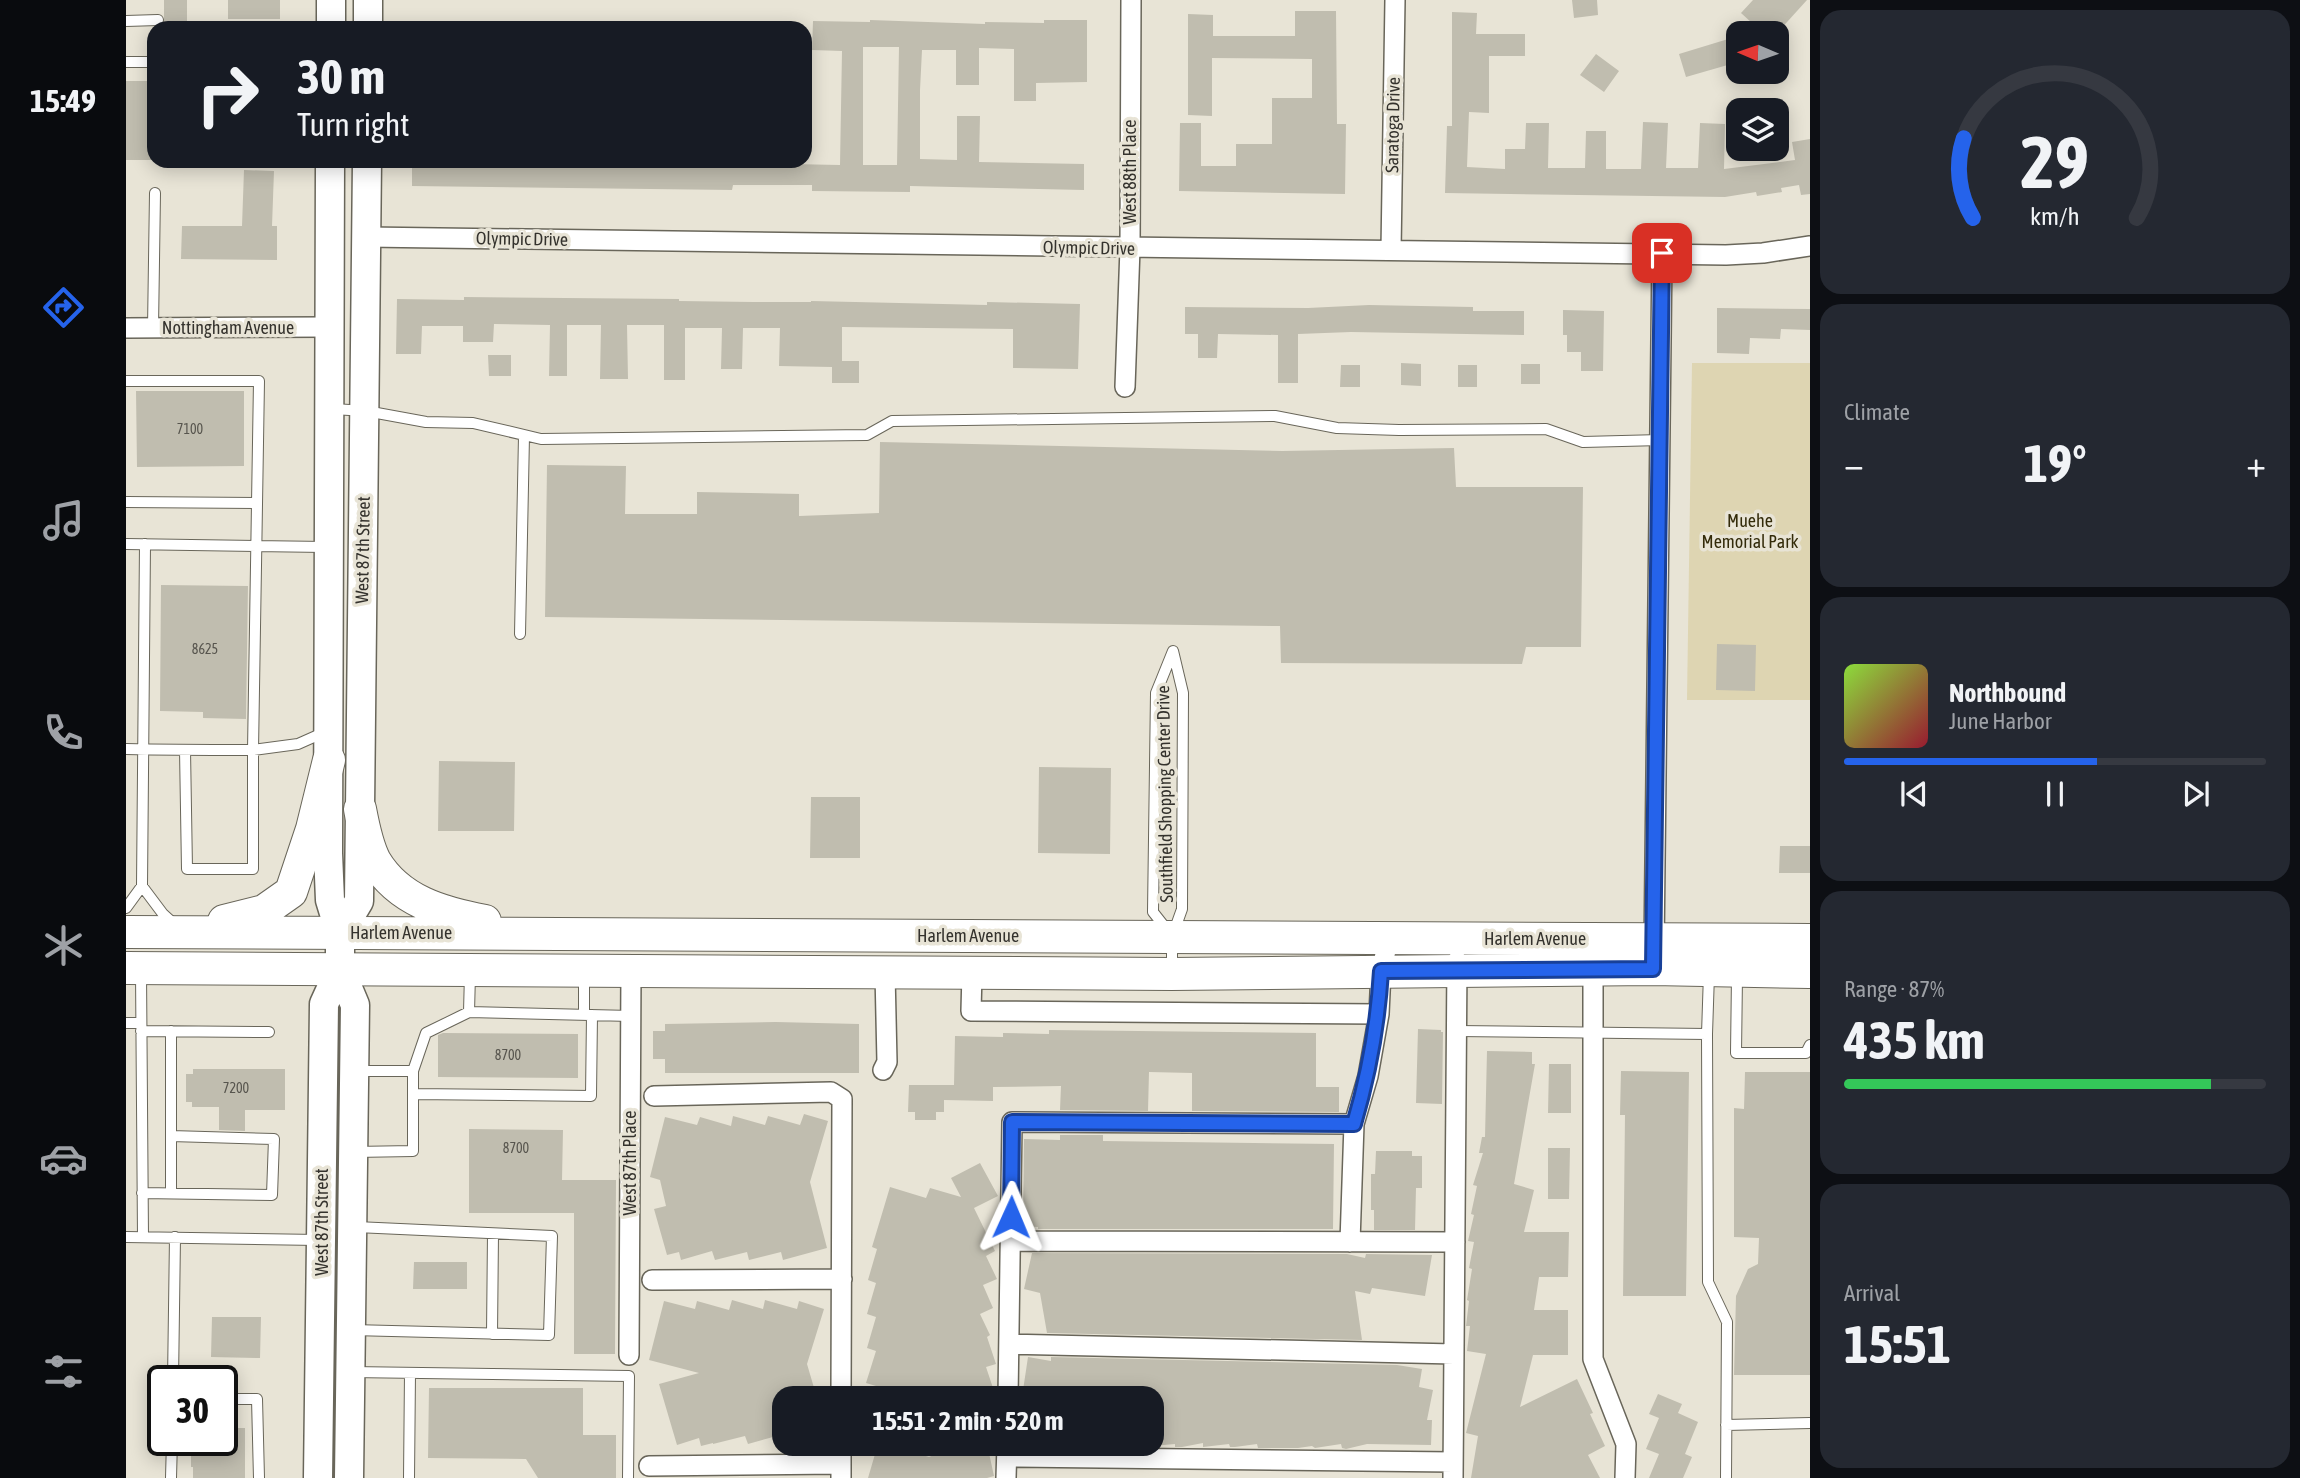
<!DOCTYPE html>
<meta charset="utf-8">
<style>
:root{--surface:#171b24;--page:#242831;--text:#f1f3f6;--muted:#9ea1a6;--line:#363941;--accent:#2563eb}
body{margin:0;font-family:"Asap Condensed",sans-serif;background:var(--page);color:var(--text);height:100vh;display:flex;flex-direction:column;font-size:26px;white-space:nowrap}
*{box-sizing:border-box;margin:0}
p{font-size:23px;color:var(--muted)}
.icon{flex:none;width:38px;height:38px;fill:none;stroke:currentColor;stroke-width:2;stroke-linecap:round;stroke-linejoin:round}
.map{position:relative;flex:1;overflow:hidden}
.sheet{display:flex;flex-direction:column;gap:10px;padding:10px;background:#0d0f14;width:490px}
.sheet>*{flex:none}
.banner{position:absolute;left:21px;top:21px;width:665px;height:147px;border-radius:21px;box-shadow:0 4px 18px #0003;background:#171b24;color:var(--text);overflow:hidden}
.needle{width:46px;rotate:272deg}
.fabs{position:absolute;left:1600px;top:21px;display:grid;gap:14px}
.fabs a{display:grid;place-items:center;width:63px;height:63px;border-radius:14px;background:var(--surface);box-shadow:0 4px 18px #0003;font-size:35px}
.speed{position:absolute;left:21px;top:1365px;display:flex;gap:14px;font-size:35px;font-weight:700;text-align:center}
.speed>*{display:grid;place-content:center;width:91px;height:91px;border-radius:50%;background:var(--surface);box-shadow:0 4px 18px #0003;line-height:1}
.speed .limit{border:4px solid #111;border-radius:10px;background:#fff;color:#111}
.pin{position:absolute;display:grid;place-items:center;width:60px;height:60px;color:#fff;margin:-30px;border-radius:14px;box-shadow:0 4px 10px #0006}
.me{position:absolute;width:77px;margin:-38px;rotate:1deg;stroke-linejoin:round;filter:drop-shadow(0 0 5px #0008)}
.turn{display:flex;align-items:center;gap:24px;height:147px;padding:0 35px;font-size:32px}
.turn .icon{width:91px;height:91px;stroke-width:2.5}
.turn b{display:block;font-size:49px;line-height:60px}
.big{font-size:52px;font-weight:700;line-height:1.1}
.sheet .card{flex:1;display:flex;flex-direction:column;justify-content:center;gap:10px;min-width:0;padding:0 24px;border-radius:21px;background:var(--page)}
.sheet .dial{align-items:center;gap:0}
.dial svg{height:182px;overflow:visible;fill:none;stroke:var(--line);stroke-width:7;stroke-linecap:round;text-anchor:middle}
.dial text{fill:var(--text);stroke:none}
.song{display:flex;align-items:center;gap:21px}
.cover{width:84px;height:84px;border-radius:10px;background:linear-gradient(135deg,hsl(90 70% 55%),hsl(350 70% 35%))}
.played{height:7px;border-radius:4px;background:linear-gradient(90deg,var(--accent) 60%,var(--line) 60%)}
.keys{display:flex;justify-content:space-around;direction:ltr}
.heat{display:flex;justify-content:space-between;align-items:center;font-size:38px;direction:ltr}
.charge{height:10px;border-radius:5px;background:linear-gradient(90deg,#34c759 87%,var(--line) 0)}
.trip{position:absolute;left:646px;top:1386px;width:392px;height:70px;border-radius:21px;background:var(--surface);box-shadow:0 4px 18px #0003;font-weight:700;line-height:70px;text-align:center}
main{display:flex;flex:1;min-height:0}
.dock{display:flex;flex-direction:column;width:126px;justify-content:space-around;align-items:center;background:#090b0e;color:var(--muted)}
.dock .icon{width:49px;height:49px}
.dock .active{color:var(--accent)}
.dock b{font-size:32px;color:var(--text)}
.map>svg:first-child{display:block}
</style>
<main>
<nav class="dock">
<b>15:49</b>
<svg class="icon active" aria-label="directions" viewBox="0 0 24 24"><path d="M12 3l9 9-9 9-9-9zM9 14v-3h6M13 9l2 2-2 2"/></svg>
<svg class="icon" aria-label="music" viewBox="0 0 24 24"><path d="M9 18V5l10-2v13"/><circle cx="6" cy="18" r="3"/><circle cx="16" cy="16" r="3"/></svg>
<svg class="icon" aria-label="phone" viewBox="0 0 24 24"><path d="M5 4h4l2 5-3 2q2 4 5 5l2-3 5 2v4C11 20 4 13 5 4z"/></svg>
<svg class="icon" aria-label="climate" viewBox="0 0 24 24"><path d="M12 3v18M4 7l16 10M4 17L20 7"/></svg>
<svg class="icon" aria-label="car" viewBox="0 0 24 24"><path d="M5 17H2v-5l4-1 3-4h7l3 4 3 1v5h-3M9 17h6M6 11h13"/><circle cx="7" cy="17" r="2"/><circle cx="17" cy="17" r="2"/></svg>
<svg class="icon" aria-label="filters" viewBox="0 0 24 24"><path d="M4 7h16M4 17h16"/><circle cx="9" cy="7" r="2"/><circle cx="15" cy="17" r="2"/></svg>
</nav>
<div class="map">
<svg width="1684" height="1478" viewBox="0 0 1684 1478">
<rect width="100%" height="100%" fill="#e8e4d6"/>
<path fill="#ded5b2" d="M 1566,363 L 1684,363 L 1684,700 L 1561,700 Z"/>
<path fill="#c0bdaf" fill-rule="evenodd" d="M 38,0 L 61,0 L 61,25 L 38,24 Z
M 102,0 L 154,0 L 154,19 L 102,19 Z
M 1446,0 L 1471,0 L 1472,15 L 1448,18 Z
M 1627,0 L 1681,0 L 1651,33 L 1637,33 L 1615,13 Z
M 1169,11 L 1210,11 L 1211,124 L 1220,124 L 1219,194 L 1053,191 L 1054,123 L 1075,123 L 1075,166 L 1110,166 L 1110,144 L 1146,144 L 1146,98 L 1186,98 L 1186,59 L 1086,58 L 1086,116 L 1062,115 L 1062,14 L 1087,15 L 1087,36 L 1169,36 Z
M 1326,12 L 1351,13 L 1350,34 L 1399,34 L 1399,56 L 1363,56 L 1363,113 L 1343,112 L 1341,167 L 1379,169 L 1379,149 L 1399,149 L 1400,123 L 1423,123 L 1422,168 L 1459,168 L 1460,131 L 1480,131 L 1480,169 L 1515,169 L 1517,122 L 1542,123 L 1540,168 L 1572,168 L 1574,123 L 1599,124 L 1598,169 L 1669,160 L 1666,142 L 1684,139 L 1684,194 L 1675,195 L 1673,185 L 1655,188 L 1656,192 L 1631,196 L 1630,192 L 1599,197 L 1319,193 L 1321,126 L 1326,126 Z
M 744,20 L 859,24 L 859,22 L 918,23 L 918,20 L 961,20 L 961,82 L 910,83 L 910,101 L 888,101 L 888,49 L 853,48 L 853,85 L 830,85 L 830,50 L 796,50 L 794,90 L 794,159 L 831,160 L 831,116 L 854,116 L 853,162 L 958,164 L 958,190 L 784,186 L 784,192 L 686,191 L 686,185 L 607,185 L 606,190 L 286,186 L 286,161 L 628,164 L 628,161 L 664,161 L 664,164 L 714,165 L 716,51 L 686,50 L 687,21 L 744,22 ZM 737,47 L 773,47 L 771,165 L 737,165 Z
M 1612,36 L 1612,62 L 1560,77 L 1553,54 Z
M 1470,54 L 1493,71 L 1478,92 L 1454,75 Z
M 0,81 L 28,81 L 28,160 L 0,160 Z
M 118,170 L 148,171 L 146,226 L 151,226 L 151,260 L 55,259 L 56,226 L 116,226 Z
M 338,297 L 553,299 L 553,301 L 627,302 L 685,302 L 685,301 L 861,305 L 861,302 L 954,304 L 952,369 L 887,368 L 887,329 L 716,327 L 716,361 L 733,361 L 733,383 L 706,383 L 706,367 L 653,366 L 654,328 L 617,328 L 616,369 L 595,369 L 596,328 L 559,328 L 559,380 L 538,380 L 538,325 L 501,325 L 502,379 L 474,379 L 475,325 L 441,325 L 441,376 L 423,376 L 424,325 L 368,324 L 367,342 L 337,342 L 337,326 L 296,326 L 295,354 L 270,354 L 271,299 L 338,300 Z
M 1243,305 L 1347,307 L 1347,311 L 1398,311 L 1398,335 L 1225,332 L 1172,334 L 1172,383 L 1152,383 L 1152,335 L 1092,334 L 1091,358 L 1072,358 L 1072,334 L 1059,334 L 1059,307 L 1182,308 Z
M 1591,308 L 1684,309 L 1684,330 L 1655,329 L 1654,339 L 1624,338 L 1623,354 L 1591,353 Z
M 1437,310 L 1478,311 L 1477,371 L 1455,371 L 1455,352 L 1441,352 L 1441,335 L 1437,335 Z
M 362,355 L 385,355 L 385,376 L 363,376 Z
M 1275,363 L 1295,364 L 1295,386 L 1275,385 Z
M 1395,364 L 1414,364 L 1414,384 L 1395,384 Z
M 1215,365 L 1234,365 L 1234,387 L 1214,387 Z
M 1332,365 L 1351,365 L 1351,387 L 1332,387 Z
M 10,391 L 118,391 L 118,466 L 11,467 Z
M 754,442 L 1156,451 L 1328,448 L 1330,487 L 1457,487 L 1455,647 L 1400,647 L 1396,664 L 1155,663 L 1154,626 L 419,617 L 421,465 L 500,466 L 499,514 L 571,514 L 571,492 L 673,494 L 673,516 L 753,513 Z
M 35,585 L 122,586 L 120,719 L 77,718 L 77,712 L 34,711 Z
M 1591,644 L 1630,645 L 1629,691 L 1590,690 Z
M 313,761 L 389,762 L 388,831 L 312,831 Z
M 913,767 L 985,768 L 984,854 L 912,853 Z
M 685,797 L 734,797 L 734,858 L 684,858 Z
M 1654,846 L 1684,846 L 1684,873 L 1653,873 Z
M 650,1022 L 733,1024 L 733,1073 L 539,1073 L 539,1059 L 527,1059 L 527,1031 L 539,1031 L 539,1024 Z
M 1292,1029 L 1315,1030 L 1315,1032 L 1317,1032 L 1316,1104 L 1290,1103 Z
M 923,1030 L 1190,1033 L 1190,1087 L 1213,1087 L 1213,1112 L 1066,1111 L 1066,1073 L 1023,1072 L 1022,1111 L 934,1110 L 935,1086 L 867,1087 L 867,1101 L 818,1100 L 818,1112 L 810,1112 L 810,1120 L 789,1120 L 789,1112 L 782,1112 L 783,1085 L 828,1085 L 829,1036 L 877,1037 L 877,1033 L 923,1034 Z
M 317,1033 L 452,1034 L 452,1078 L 312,1077 L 312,1035 Z
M 1361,1051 L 1406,1052 L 1406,1064 L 1409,1064 L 1388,1184 L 1408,1190 L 1398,1232 L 1443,1232 L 1442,1277 L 1413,1277 L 1408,1310 L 1442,1310 L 1442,1355 L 1407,1355 L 1394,1407 L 1451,1379 L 1467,1413 L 1464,1414 L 1479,1446 L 1462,1455 L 1474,1478 L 1345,1478 L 1352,1436 L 1340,1433 L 1360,1354 L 1341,1351 L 1344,1326 L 1340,1326 L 1343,1301 L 1341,1300 L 1346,1269 L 1343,1268 L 1348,1242 L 1342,1241 L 1348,1215 L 1345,1214 L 1351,1186 L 1347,1185 L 1357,1153 L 1353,1153 L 1356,1137 L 1359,1137 Z
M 1423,1064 L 1445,1064 L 1445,1113 L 1422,1113 Z
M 67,1069 L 159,1069 L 159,1110 L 119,1110 L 119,1131 L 93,1130 L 93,1107 L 66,1107 L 66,1102 L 60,1102 L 60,1074 L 67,1074 Z
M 1495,1071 L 1563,1072 L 1560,1296 L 1497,1296 L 1499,1115 L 1494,1115 Z
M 1619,1072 L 1684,1072 L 1684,1375 L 1608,1375 L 1610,1296 L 1622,1269 L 1632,1264 L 1633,1238 L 1608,1237 L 1608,1108 L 1618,1109 Z
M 678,1114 L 702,1121 L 684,1182 L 701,1248 L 657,1260 L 655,1252 L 623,1260 L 621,1252 L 589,1260 L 586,1251 L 555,1260 L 553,1252 L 541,1255 L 528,1209 L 540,1206 L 534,1180 L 524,1177 L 539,1117 L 571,1125 L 574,1117 L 605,1126 L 607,1116 L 639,1125 L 642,1116 L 674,1125 Z
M 343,1129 L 437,1130 L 436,1180 L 490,1180 L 489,1354 L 448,1354 L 448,1213 L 343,1213 Z
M 934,1135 L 977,1135 L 977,1141 L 1208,1144 L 1207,1229 L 912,1229 L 912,1227 L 897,1226 L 898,1139 L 934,1140 Z
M 1422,1148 L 1444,1148 L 1443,1199 L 1422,1199 Z
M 1250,1151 L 1286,1151 L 1286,1156 L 1296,1156 L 1296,1188 L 1290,1188 L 1289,1230 L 1248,1230 L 1248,1210 L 1245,1210 L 1245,1174 L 1249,1174 Z
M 854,1163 L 872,1196 L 848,1208 L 869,1251 L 860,1256 L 871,1279 L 857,1285 L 867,1308 L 854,1314 L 864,1335 L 861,1337 L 870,1364 L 860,1367 L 868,1391 L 848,1398 L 790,1398 L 740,1383 L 750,1351 L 741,1348 L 750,1317 L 741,1314 L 750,1283 L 742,1280 L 751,1249 L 746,1247 L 764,1187 L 800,1198 L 804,1188 L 835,1197 L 825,1178 Z
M 906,1253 L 1221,1254 L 1239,1258 L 1240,1254 L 1306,1255 L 1299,1296 L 1246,1288 L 1244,1294 L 1229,1291 L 1236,1340 L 921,1333 L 914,1293 L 898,1289 Z
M 288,1262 L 341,1262 L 341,1289 L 287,1289 Z
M 606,1300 L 637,1309 L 639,1300 L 671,1309 L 673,1301 L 698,1309 L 681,1364 L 691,1398 L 658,1398 L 658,1434 L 622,1444 L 619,1436 L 587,1444 L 587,1443 L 575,1446 L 573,1438 L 551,1445 L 533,1384 L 573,1373 L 523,1360 L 538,1301 L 569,1309 L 571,1301 L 603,1310 Z
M 86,1317 L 135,1317 L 134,1358 L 85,1357 Z
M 902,1357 L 925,1361 L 925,1357 L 1271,1365 L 1296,1369 L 1293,1387 L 1307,1390 L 1301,1420 L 1306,1420 L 1305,1445 L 1241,1444 L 1220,1449 L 1216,1448 L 1215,1444 L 1189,1448 L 1186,1446 L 1172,1448 L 1132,1448 L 1131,1444 L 1109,1447 L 1104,1447 L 1103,1444 L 1077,1447 L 1077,1443 L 1056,1447 L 1049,1447 L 1049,1444 L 1026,1446 L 1026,1398 L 1006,1398 L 987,1395 L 985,1398 L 957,1394 L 957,1396 L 943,1394 L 943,1398 L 896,1397 Z
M 303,1388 L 457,1388 L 457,1435 L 490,1435 L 490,1478 L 412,1478 L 400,1459 L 302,1458 Z
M 1532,1394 L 1556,1404 L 1552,1413 L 1572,1422 L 1559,1454 L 1566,1457 L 1557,1478 L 1523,1478 L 1533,1454 L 1520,1449 L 1533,1418 L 1523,1414 Z
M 96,1428 L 119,1428 L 119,1478 L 67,1478 L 67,1467 L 65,1467 L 65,1440 L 96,1440 Z
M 752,1444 L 762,1444 L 803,1457 L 835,1444 L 861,1444 L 868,1476 L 861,1478 L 742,1478 Z"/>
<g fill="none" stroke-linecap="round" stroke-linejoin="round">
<g stroke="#69665a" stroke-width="12">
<path id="lane" d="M 0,21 L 32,20
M 0,62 L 28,62
M 27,328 L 29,193
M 0,381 L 133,381 L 127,750 L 172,744 L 199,732
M 207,409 L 240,411 L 300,422 L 347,423 L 415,439 L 741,435 L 766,421 L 1149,416 L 1211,428 L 1273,430 L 1420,429 L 1457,442 L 1535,440
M 0,502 L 131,503
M 0,544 L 199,547
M 394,634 L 398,436
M 0,749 C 42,750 85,750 127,750 L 127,869 L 61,869 L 59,750
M 16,886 L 37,914 L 48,924
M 0,908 L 16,886 L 19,544
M 1042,931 L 1027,912 L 1030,693 L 1047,651 L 1057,693 L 1056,909 L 1046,937 L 1046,971
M 15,972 L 17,1237
M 458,974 L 458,1015
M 1611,976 L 1610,1053 L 1680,1053 L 1684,1045
M 343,1012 L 344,974
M 0,1023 L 15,1023
M 15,1031 L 143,1032
M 1331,1031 L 1581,1034 L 1583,974
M 1581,1034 L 1582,1282 L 1601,1322 L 1600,1478
M 287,1071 L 300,1033 L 343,1012 L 505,1016
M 287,1094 L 465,1096 L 466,1015
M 228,1152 L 287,1151 L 287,1071 L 231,1071
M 16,1193 L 146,1195 L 148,1139 L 45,1136
M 45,1193 L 45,1031
M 0,1237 L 192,1240
M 226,1330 L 423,1335 L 426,1236 L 230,1227
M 366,1334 L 367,1234
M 225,1372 L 503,1376 L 502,1478
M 47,1381 L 49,1237
M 96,1399 L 131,1399 L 133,1478
M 1600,1425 L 1684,1423
M 45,1478 L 46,1440
M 283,1478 L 284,1373"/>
</g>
<g stroke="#69665a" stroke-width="22">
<path id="street" d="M 241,237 L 1600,255 L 1637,253 L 1684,246
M 1265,250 L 1269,0
M 0,328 L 203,327
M 999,387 L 1004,248 L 1005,0
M 1528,949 L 1536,253
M 1467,961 L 1467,1359 L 1500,1444 L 1499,1478
M 846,973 L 845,1011 L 1253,1014
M 757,1070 L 761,1062 L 759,973
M 528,1096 L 705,1092 L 716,1099 L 715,1398
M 884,1241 L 1329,1242
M 1224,1242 L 1228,1124
M 526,1280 L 716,1279
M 883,1344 L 1328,1354
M 503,1355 L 505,971
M 882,1398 L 886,1122 L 1228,1124 L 1242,1076 L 1253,1014 L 1255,971 L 1263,938
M 881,1457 L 1327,1462
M 523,1466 L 715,1464
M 715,1478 L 715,1444
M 880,1478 L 881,1444
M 1327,1478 L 1331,961"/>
</g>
<g stroke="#69665a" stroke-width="31">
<path id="secondary" d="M 205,28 L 205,0
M 242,28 L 242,0
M 204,161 L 202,853 L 204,900 L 214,933 L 214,969 L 229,1005 L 223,1478
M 214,933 L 233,901 L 241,161
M 192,1478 L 198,1004 L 214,969"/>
</g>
<g stroke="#69665a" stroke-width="34">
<path id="primary" d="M 234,809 C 237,825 241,846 249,861 C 273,901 316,913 359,921
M 98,921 L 138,911 L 165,892 L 186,829 L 203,760
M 0,932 L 1684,940
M 0,968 L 1046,974 L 1527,969 L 1684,972"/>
</g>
<use href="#lane" stroke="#fff" stroke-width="10"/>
<use href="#street" stroke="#fff" stroke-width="19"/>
<use href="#secondary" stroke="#fff" stroke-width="28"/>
<use href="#primary" stroke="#fff" stroke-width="32"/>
</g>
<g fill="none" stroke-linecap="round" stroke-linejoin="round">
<g stroke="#184099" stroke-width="18">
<path id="route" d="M 885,1217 L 886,1122 L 1228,1124 C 1243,1073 1252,1024 1255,971 L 1527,969 L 1536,253"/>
</g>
<use href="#route" stroke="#2563eb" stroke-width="12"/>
</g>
<g text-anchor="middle" stroke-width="7" stroke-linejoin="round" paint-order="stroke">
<g font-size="14" fill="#57554e">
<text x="64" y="434">7100</text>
<text x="79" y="654">8625</text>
<text x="382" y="1060">8700</text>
<text x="110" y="1093">7200</text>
<text x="390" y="1153">8700</text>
</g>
<g font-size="18" fill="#34322d" stroke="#e8e4d6">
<text transform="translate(1267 125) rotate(-89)" y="6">Saratoga Drive</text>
<text transform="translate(1004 172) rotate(-90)" y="6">West 88th Place</text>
<text transform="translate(396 239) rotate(1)" y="6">Olympic Drive</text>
<text transform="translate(963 248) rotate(1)" y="6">Olympic Drive</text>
<text x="102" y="334">Nottingham Avenue</text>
<text transform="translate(237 550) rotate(-89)" y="6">West 87th Street</text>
<text transform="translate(1039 794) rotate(-91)" y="6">Southfield Shopping Center Drive</text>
<text x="275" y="939">Harlem Avenue</text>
<text x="842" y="942">Harlem Avenue</text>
<text x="1409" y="945">Harlem Avenue</text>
<text transform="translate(504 1163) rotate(-90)" y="6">West 87th Place</text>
<text transform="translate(196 1222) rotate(-90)" y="6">West 87th Street</text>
</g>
<g font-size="18" fill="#332b0a" stroke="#e8e4d6">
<text x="1624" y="527">Muehe<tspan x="1624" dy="21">Memorial Park</tspan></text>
</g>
</g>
</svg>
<div class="fabs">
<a><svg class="needle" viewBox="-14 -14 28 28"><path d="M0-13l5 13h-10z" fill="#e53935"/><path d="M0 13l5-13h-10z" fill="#9ea1a6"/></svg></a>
<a><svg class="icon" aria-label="layers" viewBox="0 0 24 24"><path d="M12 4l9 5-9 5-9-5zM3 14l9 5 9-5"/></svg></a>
</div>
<div class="speed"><div class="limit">30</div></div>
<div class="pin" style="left:1536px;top:253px;background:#d93025"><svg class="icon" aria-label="arrive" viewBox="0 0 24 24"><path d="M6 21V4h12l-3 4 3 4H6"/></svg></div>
<svg class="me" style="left:885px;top:1217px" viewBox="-20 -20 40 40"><path d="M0-17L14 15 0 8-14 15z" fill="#2563eb" stroke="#fff" stroke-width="4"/></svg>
<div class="trip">15:51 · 2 min · 520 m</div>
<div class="banner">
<div class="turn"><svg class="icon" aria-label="right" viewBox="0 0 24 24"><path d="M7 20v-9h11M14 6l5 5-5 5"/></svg><div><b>30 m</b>Turn right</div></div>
</div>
</div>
<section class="sheet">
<div class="card dial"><svg viewBox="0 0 100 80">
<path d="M14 69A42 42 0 1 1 86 69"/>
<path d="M14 69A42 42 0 0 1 10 34" stroke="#2563eb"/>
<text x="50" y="56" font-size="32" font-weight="700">29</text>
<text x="50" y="72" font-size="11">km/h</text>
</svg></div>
<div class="card"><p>Climate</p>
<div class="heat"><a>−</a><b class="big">19°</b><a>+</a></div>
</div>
<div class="card">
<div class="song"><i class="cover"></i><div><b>Northbound</b><p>June Harbor</p></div></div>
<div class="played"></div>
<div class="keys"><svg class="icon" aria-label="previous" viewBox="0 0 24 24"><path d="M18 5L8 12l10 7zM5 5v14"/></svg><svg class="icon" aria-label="pause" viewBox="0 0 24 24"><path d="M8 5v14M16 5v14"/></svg><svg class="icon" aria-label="next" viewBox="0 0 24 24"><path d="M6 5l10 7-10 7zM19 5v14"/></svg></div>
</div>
<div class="card"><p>Range · 87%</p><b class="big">435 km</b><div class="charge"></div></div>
<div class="card"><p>Arrival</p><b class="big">15:51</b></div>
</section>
</main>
